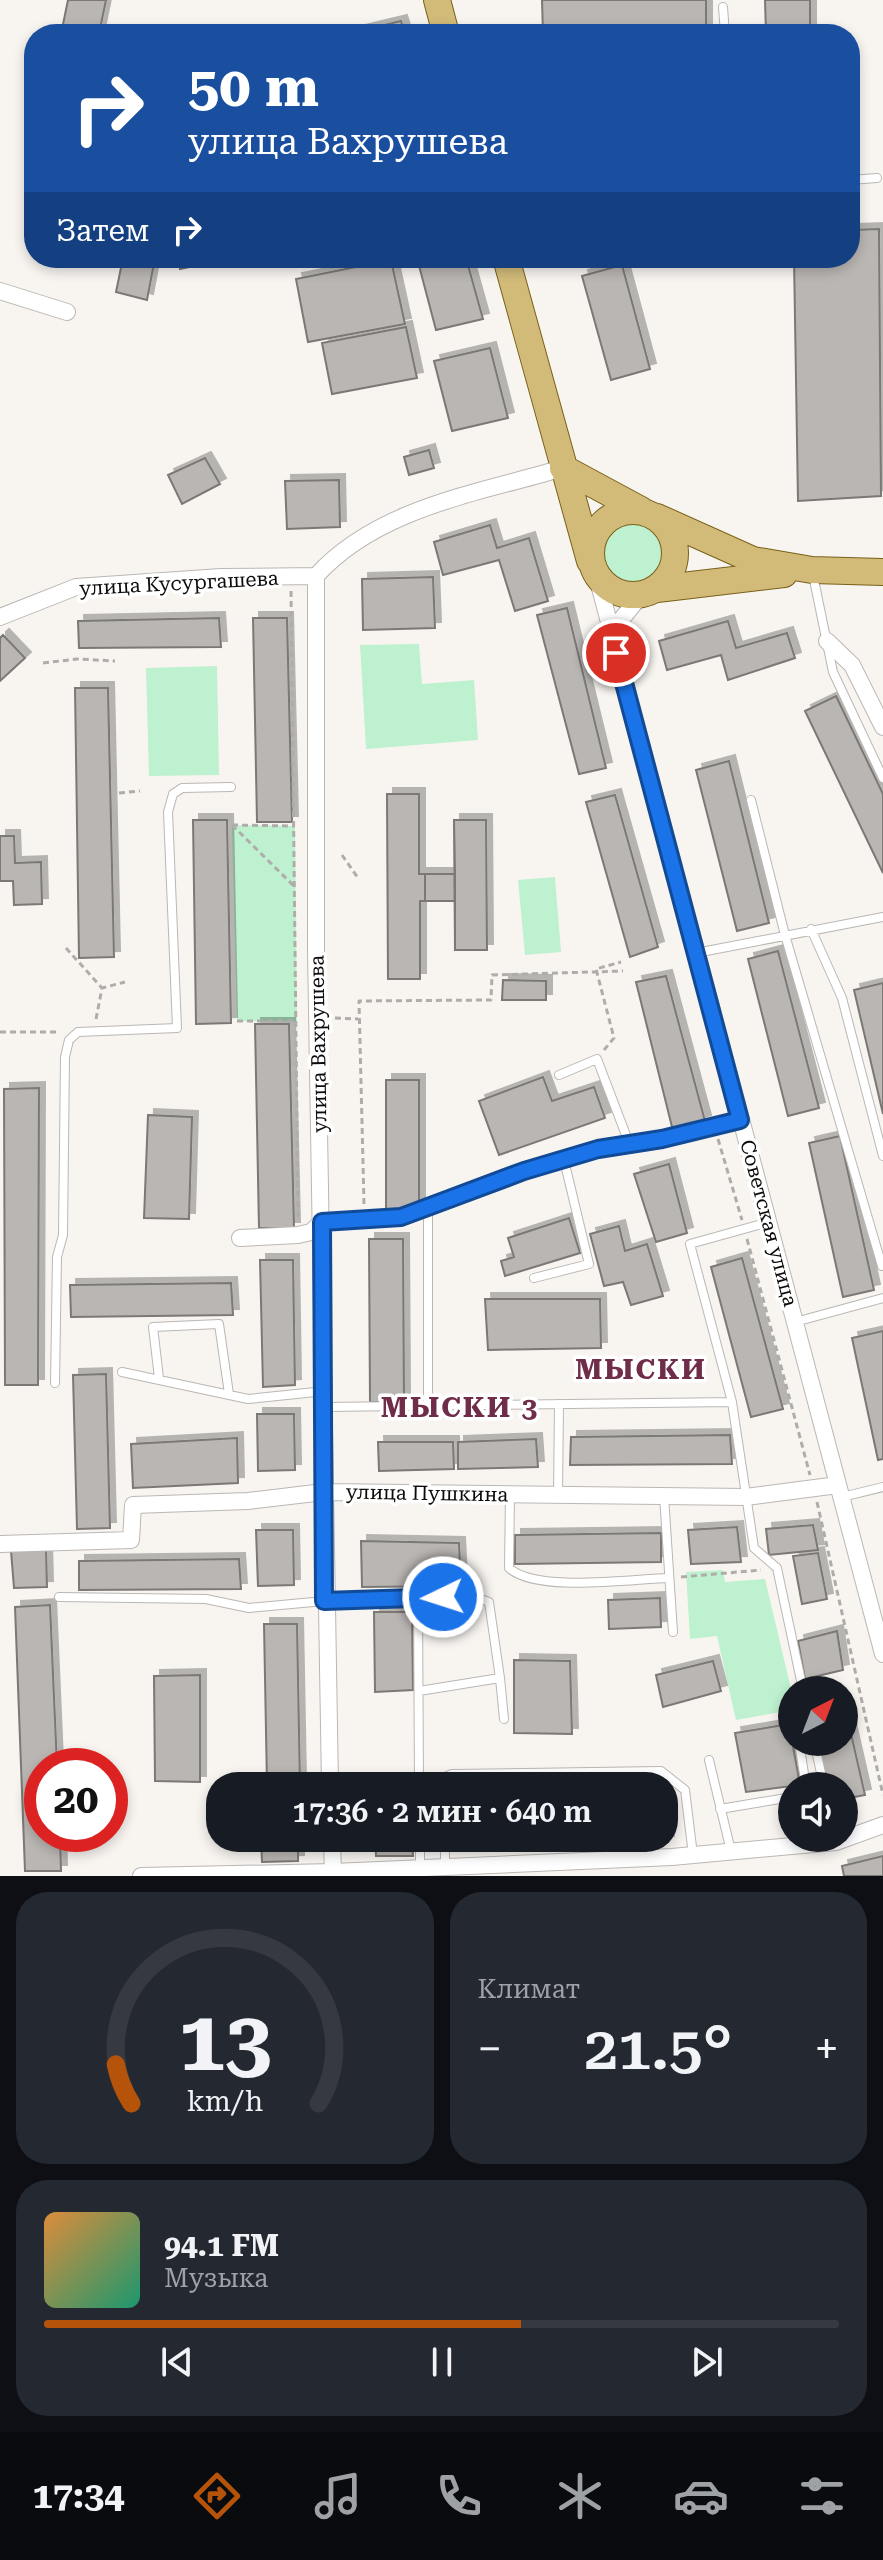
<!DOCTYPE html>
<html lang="ru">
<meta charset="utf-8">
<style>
:root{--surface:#171b24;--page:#242831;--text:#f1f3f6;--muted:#9ea1a6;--line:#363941;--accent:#b45309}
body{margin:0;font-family:"Roboto Serif",serif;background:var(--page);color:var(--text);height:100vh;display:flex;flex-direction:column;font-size:30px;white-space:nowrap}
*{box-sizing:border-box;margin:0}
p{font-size:26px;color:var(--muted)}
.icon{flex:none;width:44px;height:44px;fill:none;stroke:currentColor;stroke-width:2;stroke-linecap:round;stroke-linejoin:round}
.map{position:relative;height:1876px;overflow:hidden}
.details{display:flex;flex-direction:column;gap:16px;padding:16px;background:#0d0f14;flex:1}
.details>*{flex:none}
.hud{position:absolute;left:24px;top:24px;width:836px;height:244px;border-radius:32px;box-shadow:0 4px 12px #0003;background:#1a4fa0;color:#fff;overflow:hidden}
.needle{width:52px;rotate:42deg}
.tools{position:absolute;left:778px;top:1676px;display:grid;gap:16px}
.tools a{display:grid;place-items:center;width:80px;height:80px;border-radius:50%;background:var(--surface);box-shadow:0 4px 12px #0003;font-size:40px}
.speed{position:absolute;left:24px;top:1748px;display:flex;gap:16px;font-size:40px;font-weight:700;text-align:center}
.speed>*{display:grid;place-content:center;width:104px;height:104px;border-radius:50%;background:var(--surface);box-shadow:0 4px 12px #0003;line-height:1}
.speed .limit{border:12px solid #d22;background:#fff;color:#111}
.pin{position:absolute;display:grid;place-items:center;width:68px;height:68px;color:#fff;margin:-34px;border:4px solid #fff;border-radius:50%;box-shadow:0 2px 8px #0007}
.me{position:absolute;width:88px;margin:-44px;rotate:266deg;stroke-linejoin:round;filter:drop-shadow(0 0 6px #0008)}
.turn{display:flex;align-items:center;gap:28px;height:168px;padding:0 32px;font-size:36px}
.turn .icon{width:104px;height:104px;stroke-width:2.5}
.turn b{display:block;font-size:56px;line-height:68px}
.then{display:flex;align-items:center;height:76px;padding:0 32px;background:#0003;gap:16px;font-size:30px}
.big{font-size:60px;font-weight:600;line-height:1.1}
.details .card{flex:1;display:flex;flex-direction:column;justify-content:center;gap:12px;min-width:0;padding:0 28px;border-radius:32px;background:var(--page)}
.details .dial{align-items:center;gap:0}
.dial svg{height:208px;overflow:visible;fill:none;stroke:var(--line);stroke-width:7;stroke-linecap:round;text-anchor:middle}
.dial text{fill:var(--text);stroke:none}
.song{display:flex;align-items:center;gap:24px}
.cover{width:96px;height:96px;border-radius:12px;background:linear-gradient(135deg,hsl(30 70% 55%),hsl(160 70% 35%))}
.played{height:8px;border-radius:4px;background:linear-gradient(90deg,var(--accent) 60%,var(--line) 60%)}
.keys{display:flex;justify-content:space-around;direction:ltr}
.heat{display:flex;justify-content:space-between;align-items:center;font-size:44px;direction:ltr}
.details .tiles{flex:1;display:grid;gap:16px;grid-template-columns:1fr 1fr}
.card:last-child{grid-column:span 2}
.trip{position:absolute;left:206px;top:1772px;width:472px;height:80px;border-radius:32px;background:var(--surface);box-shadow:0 4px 12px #0003;font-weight:600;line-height:80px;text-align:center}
.tab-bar{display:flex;height:128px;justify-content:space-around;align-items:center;background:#090b0e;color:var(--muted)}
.tab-bar .icon{width:56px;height:56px}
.tab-bar .selected{color:var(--accent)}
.tab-bar b{font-size:36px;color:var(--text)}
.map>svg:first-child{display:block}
</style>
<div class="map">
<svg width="883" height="1876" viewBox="0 0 883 1876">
<defs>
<filter id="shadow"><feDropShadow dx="6" dy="-6" stdDeviation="0" flood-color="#0004"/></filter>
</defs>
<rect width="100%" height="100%" fill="#f8f5f1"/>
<path fill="#bef1cf" d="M601 551a32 32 0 1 1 64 0a32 32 0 1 1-64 0Z
M 419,644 L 422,684 L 474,680 L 478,740 L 366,749 L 360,645 Z
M 217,666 L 219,775 L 149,776 L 146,668 Z
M 232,825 L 295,826 L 297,1022 L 237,1021 Z
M 555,877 L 561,952 L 525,955 L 518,880 Z
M 723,1570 L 725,1582 L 765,1579 L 792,1693 L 792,1710 L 736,1720 L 717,1636 L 690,1639 L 686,1572 Z"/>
<path fill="#bab6b3" stroke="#7b7875" stroke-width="2" filter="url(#shadow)" d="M 68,0 L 106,0 L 99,34 L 61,34 Z
M 542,0 L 706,0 L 706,34 L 543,34 Z
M 765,0 L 810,0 L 810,34 L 766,34 Z
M 401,21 L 405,34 L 355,32 Z
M 879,229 L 881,496 L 798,501 L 794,258 L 850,258 L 850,230 Z
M 123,258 L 155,258 L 147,300 L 116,292 Z
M 178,258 L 231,258 L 180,269 Z
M 417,258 L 466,258 L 483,319 L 436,330 Z
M 391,260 L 405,324 L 308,342 L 296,279 Z
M 622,265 L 650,369 L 611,380 L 582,276 Z
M 406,327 L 417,378 L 332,394 L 322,343 Z
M 490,348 L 508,418 L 452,431 L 434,361 Z
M 429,450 L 434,468 L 409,475 L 404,457 Z
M 205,458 L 220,484 L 182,504 L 168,475 Z
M 339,480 L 340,527 L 287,529 L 285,481 Z
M 490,525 L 497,548 L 529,538 L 548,601 L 515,611 L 499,560 L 443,575 L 434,542 Z
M 433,577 L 435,628 L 363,630 L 362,579 Z
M 567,608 L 606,768 L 579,774 L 537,615 Z
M 219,618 L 221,647 L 79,648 L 78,621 Z
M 253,618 L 287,618 L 292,822 L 257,822 Z
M 728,621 L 736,648 L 787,633 L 795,658 L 728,680 L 721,655 L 667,670 L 659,641 Z
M 3,635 L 25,658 L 0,681 L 0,638 Z
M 75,688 L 108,688 L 114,957 L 79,958 Z
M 836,696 L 883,794 L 883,873 L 805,711 Z
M 729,761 L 769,923 L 737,931 L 696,770 Z
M 387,794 L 419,794 L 419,874 L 455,874 L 454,820 L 486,820 L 487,950 L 455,950 L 455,901 L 420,901 L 420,979 L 388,979 Z
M 387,794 L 419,794 L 419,874 L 425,874 L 425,901 L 420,901 L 420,979 L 388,979 Z
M 615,795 L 658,947 L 630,957 L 586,802 Z
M 193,820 L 227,820 L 231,1023 L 196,1024 Z
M 454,820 L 486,820 L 487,950 L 455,950 Z
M 0,836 L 14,836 L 15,863 L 41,862 L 42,904 L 14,905 L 13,881 L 0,881 Z
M 425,874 L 455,874 L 455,901 L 425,901 Z
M 778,951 L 819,1108 L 788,1116 L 748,959 Z
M 666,976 L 705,1121 L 673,1131 L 636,982 Z
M 503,980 L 546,981 L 546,1000 L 502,1000 Z
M 883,983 L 883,1114 L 854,990 Z
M 255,1024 L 289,1024 L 294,1228 L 259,1228 Z
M 543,1077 L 552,1101 L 594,1087 L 605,1118 L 499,1155 L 479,1101 Z
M 386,1080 L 419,1080 L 419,1208 L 386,1210 Z
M 39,1088 L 38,1385 L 5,1385 L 4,1089 Z
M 148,1115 L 192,1117 L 189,1219 L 144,1218 Z
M 840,1136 L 874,1290 L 843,1297 L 809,1143 Z
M 669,1164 L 687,1233 L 656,1242 L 634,1174 Z
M 569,1218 L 580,1253 L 505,1276 L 501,1261 L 514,1257 L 508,1238 Z
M 619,1226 L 625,1251 L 647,1244 L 663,1296 L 631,1305 L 623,1282 L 604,1286 L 590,1234 Z
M 369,1239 L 403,1239 L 404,1402 L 370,1402 Z
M 742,1258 L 783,1409 L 751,1417 L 711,1267 Z
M 260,1260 L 293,1260 L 295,1385 L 263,1387 Z
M 231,1283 L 233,1315 L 71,1317 L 70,1285 Z
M 485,1299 L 600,1299 L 601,1348 L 488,1350 Z
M 883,1331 L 883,1459 L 878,1460 L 852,1338 Z
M 106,1374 L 110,1528 L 77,1529 L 73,1375 Z
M 257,1414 L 294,1414 L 295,1470 L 258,1471 Z
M 730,1435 L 732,1464 L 570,1465 L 571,1437 Z
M 237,1438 L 238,1483 L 133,1488 L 131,1444 Z
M 536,1439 L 538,1467 L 458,1469 L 458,1442 Z
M 378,1442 L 453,1442 L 454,1469 L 379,1471 Z
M 813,1525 L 818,1550 L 769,1555 L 766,1529 Z
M 737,1527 L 741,1562 L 691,1564 L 688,1530 Z
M 256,1530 L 293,1530 L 294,1585 L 258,1586 Z
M 661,1533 L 661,1562 L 515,1564 L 515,1535 Z
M 361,1541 L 459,1543 L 461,1586 L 362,1587 Z
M 46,1549 L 47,1587 L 14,1588 L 11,1551 Z
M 818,1553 L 827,1599 L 802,1604 L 793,1556 Z
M 239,1559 L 241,1589 L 79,1590 L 79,1561 Z
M 660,1598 L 661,1627 L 609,1629 L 608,1600 Z
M 50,1605 L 57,1766 L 42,1766 L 42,1834 L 60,1834 L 61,1871 L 25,1871 L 15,1607 Z
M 374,1612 L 412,1612 L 413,1690 L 375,1692 Z
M 264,1624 L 297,1624 L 300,1786 L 267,1785 Z
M 837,1631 L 843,1670 L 805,1679 L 798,1641 Z
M 514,1660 L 570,1661 L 572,1734 L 514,1733 Z
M 713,1661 L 721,1691 L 663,1707 L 656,1675 Z
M 200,1675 L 200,1782 L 155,1781 L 154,1676 Z
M 844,1703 L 865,1795 L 844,1799 L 844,1786 L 826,1786 L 817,1742 L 844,1742 Z
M 789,1724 L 800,1785 L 746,1792 L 735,1733 Z
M 664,1806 L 668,1806 L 668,1842 L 652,1842 L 652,1838 L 664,1838 Z
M 261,1838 L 298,1838 L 298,1861 L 262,1862 Z
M 375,1838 L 412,1838 L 413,1856 L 376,1856 Z
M 883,1856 L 883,1876 L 844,1876 L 842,1866 Z"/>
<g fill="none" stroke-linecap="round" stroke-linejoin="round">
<g stroke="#bab7b4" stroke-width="10">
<path id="lane" d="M 723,7 L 725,34
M 850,180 L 877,178
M 813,575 L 833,672 L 883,778
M 751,800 L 785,935 L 882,1266
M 811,929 L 842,998 L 883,1156
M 696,953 L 883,917
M 559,1075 L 597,1059 L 629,1143
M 534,1278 L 589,1264 L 564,1160
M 795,1322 L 883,1298
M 122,1372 L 248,1399 L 325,1391
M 159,1378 L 153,1327 L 219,1324 L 229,1394
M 55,1383 L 57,1257 L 63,1235 L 65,1057 L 69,1040 L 78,1032 L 177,1028 L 168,812 L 173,794 L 182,788 L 231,787
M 732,1402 L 754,1548 L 777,1568 L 803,1690
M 428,1405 L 428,1208
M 324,1407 L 732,1402 L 690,1244 L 769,1222
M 510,1494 L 509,1568 C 537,1593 631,1579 669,1578
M 558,1494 L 559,1404
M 664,1496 L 673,1632
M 842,1497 L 883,1487
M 59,1597 L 206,1599 L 249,1608 L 324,1601 L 418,1600 L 419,1786
M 418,1600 L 469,1595 L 489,1602 L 500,1678
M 419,1691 L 500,1678 L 504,1719
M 799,1742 L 806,1786
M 814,1742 L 824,1786
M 709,1760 L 731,1851
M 445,1786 L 447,1776 L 452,1774 L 661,1771 L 685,1790 L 693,1855
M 720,1809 L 792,1797
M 420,1838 L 420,1868
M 445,1838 L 445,1867"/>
</g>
<g stroke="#bab7b4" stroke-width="18">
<path id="street" d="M 0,291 L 67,312
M 597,577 L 883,1654
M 0,617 L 76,587 L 221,577 L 316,576
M 827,641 L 852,665 L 883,727
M 617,644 L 620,621 L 641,595
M 240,1238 L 298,1235 L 311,1232 L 322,1222 L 401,1217 L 524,1171 L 598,1149 L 662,1139 L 740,1120
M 0,1544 L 131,1540 L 133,1505 L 248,1501 L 324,1492 L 746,1497 L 838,1485
M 330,1786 L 316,950 L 316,576 C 377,508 479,493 563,468
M 332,1838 L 333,1876
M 141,1876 L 333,1872 L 672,1857 L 836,1842 L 883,1825"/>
</g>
<g stroke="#796018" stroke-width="28">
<path id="primary" d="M 437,0 L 446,34
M 506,258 L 590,561
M 563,468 L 641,510
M591 553a42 42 0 1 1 84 0a42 42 0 1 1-84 0Z
M 657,517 L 753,560 L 812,570 L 883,572
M 657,589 L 784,574"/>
</g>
<path stroke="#afadaa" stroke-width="3" stroke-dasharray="6 4" stroke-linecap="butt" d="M 291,591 L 298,1219
M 43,663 L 77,659 L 115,661
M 119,793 L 140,791
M 232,825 L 295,887
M 232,825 L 295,826
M 342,855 L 358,878
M 66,948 L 102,988
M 335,1018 L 358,1019
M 96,1019 L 102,988 L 125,982
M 237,1021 L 297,1021
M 0,1032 L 60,1032
M 604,1050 L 614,1038 L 596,969 L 621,962
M 718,1139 L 742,1220
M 364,1204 L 359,1001 L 491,1000 L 492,975 L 623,971
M 747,1239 L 810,1475
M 817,1502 L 883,1795
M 681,1577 L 761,1570"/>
<use href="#lane" stroke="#fff" stroke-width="8"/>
<use href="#street" stroke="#fff" stroke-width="16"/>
<use href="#primary" stroke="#d2bb79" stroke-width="26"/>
</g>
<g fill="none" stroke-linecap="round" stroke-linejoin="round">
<g stroke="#114b97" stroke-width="20">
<path id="route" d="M 443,1597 L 324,1601 L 322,1222 L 401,1217 L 524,1171 L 598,1149 L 662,1139 L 740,1120 L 616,653"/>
</g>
<use href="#route" stroke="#1a73e8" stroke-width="14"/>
</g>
<g text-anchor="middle" stroke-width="7" stroke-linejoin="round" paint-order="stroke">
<g font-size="20" fill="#0c0b0a" stroke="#fff">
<text transform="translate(179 583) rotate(-3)" y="7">улица Кусургашева</text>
<text transform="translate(318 1044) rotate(-91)" y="7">улица Вахрушева</text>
<text transform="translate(769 1223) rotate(75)" y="7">Советская улица</text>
<text transform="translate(427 1493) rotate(1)" y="7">улица Пушкина</text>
</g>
<g font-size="28" font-weight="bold" letter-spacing="2" fill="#702d4a" stroke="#fff">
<text x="641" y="1379">МЫСКИ</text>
<text x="460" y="1417">МЫСКИ 3</text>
</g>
</g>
</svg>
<div class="tools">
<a><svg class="needle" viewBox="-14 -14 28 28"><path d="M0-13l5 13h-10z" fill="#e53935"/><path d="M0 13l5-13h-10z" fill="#9ea1a6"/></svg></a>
<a><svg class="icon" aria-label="sound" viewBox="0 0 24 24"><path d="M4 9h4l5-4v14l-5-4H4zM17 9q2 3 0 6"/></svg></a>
</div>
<div class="speed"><div class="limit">20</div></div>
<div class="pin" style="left:616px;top:653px;background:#d93025"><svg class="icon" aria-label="arrive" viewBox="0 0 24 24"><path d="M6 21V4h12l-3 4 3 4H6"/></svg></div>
<svg class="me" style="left:443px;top:1597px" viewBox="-20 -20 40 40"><circle r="17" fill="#1a73e8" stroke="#fff" stroke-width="3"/><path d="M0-11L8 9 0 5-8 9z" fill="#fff"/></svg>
<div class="trip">17:36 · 2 мин · 640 m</div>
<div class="hud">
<div class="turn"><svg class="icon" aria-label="right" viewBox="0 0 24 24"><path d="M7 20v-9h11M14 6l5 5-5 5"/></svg><div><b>50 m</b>улица Вахрушева</div></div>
<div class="then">Затем<svg class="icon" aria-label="right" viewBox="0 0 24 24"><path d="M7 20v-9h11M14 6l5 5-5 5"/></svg></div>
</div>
</div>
<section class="details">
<div class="tiles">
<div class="card dial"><svg viewBox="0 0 100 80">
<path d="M14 69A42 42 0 1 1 86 69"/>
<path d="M14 69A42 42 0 0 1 8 54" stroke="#b45309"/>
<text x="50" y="56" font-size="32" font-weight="700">13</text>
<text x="50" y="72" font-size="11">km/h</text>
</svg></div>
<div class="card"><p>Климат</p>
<div class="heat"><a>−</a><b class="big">21.5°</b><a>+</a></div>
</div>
<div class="card">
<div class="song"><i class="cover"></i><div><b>94.1 FM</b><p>Музыка</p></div></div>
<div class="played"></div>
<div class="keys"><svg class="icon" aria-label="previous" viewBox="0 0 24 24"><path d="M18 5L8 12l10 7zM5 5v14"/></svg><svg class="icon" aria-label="pause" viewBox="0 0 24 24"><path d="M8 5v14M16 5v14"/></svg><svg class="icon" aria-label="next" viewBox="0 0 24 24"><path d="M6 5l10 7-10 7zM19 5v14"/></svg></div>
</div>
</div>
</section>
<nav class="tab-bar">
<b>17:34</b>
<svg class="icon selected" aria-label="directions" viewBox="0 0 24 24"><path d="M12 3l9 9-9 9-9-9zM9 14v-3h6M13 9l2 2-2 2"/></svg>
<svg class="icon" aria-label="music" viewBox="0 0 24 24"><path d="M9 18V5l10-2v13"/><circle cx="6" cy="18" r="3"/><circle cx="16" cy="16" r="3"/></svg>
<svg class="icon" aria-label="phone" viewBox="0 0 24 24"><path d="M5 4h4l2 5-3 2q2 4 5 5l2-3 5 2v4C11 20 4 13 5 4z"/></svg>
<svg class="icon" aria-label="climate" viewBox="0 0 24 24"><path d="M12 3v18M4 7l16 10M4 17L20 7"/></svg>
<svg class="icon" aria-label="car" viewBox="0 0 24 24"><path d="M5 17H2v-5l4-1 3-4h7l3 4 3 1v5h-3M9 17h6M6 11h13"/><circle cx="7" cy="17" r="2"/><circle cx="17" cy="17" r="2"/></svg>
<svg class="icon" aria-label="filters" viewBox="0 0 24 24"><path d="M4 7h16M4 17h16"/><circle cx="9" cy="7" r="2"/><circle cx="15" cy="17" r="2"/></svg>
</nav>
